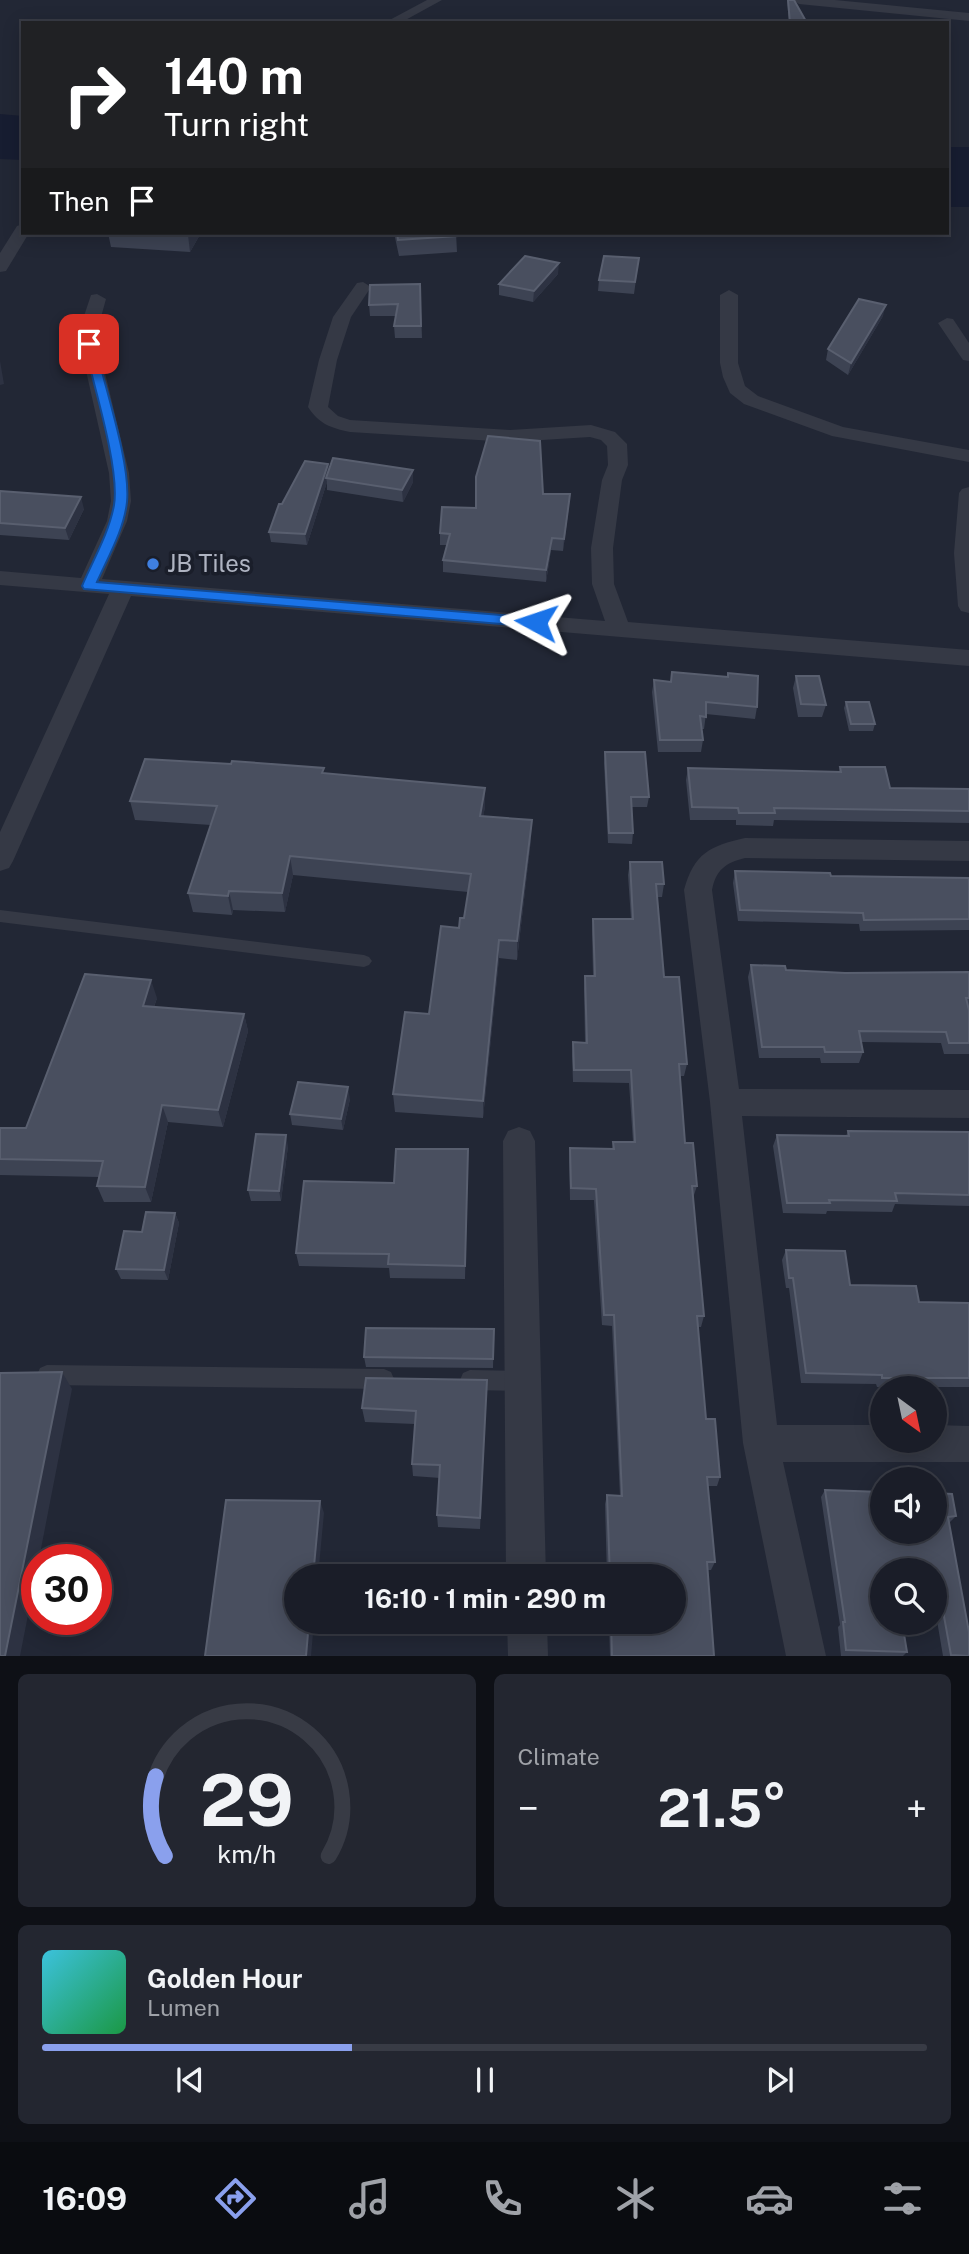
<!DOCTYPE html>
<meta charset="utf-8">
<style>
:root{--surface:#1a1d28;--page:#232630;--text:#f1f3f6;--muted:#9fa2a8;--line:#383b45;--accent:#8aa0ed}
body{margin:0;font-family:"Public Sans",sans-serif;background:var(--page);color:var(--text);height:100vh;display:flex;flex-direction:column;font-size:26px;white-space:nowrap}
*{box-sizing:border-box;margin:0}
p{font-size:23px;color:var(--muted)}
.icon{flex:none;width:38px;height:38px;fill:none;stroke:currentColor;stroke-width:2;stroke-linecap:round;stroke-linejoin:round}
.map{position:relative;height:1656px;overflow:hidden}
.sheet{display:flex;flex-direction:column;gap:18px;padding:18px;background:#0e1016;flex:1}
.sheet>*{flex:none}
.banner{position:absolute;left:21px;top:21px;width:928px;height:214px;border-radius:0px;box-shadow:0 4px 18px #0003,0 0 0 2px var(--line);background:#202124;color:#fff;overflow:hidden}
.needle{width:46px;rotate:147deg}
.fabs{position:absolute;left:870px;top:1376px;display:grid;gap:14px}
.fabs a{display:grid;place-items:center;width:77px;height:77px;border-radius:50%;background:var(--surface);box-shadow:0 4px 18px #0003,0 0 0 2px var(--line);font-size:35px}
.speed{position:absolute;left:21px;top:1544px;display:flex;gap:14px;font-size:35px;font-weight:700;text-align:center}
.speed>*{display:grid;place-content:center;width:91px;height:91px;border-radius:50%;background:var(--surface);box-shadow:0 4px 18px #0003,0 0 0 2px var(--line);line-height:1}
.speed .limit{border:10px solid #d22;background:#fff;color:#111}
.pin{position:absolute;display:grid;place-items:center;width:60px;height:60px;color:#fff;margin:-30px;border-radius:14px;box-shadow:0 4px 10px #0006}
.me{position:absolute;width:77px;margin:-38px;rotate:275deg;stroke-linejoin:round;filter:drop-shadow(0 0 5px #0008)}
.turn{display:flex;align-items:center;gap:24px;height:147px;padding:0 28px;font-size:32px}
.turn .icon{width:91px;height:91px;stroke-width:2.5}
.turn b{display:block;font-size:49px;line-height:60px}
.then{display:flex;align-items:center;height:66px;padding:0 28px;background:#0003;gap:14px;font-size:26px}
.big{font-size:52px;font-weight:700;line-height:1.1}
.sheet .widget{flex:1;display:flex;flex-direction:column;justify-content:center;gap:10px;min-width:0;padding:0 24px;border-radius:10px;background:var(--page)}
.sheet .dial{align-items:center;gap:0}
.dial svg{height:182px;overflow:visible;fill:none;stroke:var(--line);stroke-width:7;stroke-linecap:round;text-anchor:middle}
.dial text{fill:var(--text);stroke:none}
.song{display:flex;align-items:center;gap:21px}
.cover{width:84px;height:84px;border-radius:10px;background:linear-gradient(135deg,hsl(190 70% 55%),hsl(140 70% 35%))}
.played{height:7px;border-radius:4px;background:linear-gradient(90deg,var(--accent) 35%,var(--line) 35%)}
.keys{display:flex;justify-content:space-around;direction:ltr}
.heat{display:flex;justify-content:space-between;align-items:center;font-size:38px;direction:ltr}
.sheet .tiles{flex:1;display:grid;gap:18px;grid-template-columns:1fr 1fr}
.widget:last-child{grid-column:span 2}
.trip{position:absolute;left:284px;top:1564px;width:402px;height:70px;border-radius:35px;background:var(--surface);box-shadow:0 4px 18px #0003,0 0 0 2px var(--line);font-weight:700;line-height:70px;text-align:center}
.dock{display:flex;height:112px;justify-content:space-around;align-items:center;background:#0a0c10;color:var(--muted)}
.dock .icon{width:49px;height:49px}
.dock .selected{color:var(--accent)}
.dock b{font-size:32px;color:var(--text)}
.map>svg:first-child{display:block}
</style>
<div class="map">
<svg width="969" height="1656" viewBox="0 0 969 1656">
<rect width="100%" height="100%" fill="#222735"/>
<path fill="#171d31" d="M 0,114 L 23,116 L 23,160 L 0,159 Z
M 947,147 L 969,147 L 969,207 L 947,207 Z"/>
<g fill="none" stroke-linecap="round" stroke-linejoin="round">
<path fill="#353945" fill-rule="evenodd" d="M 0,910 L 364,955 L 369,957 L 372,961 L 369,965 L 364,967 L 0,922 Z
M 47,1365 L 384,1369 L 391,1372 L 394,1379 L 391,1386 L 384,1389 L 47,1385 L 40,1382 L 37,1375 L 40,1368 Z
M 470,1370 L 523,1371 L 530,1374 L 533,1381 L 530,1388 L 523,1391 L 470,1390 L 463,1387 L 460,1380 L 463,1373 Z"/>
<path fill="#353945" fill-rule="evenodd" d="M 427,0 L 442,0 L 400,23 L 384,23 Z
M 793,0 L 835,0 L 969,13 L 969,21 L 799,4 Z
M 23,224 L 23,233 L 29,233 L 6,271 L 0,272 L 0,253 L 17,226 Z
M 363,282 L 371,287 L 351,317 L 337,360 L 328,407 L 338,416 L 350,420 L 510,430 L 591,425 L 615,432 L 627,444 L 628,465 L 622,480 L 613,548 L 614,584 L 628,622 L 969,650 L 969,666 L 131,596 L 13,861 L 9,868 L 0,871 L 0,832 L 109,594 L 0,585 L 0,571 L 81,578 L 107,521 L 111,501 L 109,473 L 80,344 L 80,328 L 91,295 L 97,294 L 106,299 L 98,328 L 98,344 L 129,473 L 131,501 L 127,521 L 102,579 L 605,621 L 592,584 L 591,548 L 602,480 L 608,465 L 607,446 L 601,440 L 590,437 L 510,442 L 350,432 C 331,428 319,424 308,407 L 319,360 L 333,317 L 357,283 Z
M 729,290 L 738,295 L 738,363 L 745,386 L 758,396 L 843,427 L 969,450 L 969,462 L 832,436 L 744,404 L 730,393 L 723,377 L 720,363 L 720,295 Z
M 947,318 L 953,319 L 969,343 L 969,361 L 963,360 L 938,323 Z
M 969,487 L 969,613 L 961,611 L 958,606 L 954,553 L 959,493 L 962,489 Z
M 745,838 L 969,841 L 969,861 L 745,858 C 725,863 716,870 712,890 L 739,1089 L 969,1090 L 969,1118 L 742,1116 L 777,1425 L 882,1425 L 882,1440 L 934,1440 L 934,1425 L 969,1426 L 969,1462 L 783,1462 L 826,1656 L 786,1656 L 743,1443 L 710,1102 L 684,890 C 694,853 710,846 745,838 Z
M 519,1127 L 530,1131 L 535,1141 L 546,1577 L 506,1577 L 503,1141 L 508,1131 Z
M 507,1622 L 547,1622 L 548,1656 L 508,1656 Z"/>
</g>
<path fill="#3d4353" d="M 787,0 L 794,0 L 807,23 L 789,23 Z
M 108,233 L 201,233 L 190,252 L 111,247 Z
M 394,233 L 456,233 L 457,252 L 399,256 Z
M 639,258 L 634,294 L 598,291 L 599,280 Z
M 558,274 L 533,302 L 499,295 L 499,284 Z
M 420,284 L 422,338 L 395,338 L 394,326 L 396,316 L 370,316 L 369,305 Z
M 883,316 L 848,375 L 826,360 L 828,349 Z
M 328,464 L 329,471 L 413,482 L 403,502 L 327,490 L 327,482 L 307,545 L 271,542 L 269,532 L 282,504 Z
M 0,491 L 84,509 L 69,540 L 0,535 Z
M 543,494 L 569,506 L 563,551 L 551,550 L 546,582 L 443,572 L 443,560 L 447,545 L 440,545 L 440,533 L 476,508 Z
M 672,672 L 757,707 L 755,719 L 706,714 L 704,729 L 702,729 L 703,740 L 701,752 L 658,752 L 652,692 L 654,680 L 671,682 Z
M 796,676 L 826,705 L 822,717 L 798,717 L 793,688 Z
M 846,702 L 875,724 L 873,731 L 849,731 L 844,708 Z
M 605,752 L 649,797 L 647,807 L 632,807 L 633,833 L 632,844 L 608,843 L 604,763 Z
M 840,767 L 890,788 L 969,789 L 969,823 L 774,820 L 773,826 L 736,825 L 736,820 L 690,820 L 686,780 L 688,768 L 839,772 Z
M 324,774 L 485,788 L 485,807 L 483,816 L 531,839 L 517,960 L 499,958 L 483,1118 L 395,1112 L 393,1094 L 429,1014 L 459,928 L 464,918 L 468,892 L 293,875 L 285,912 L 233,910 L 232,915 L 193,912 L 188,893 L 211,825 L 135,820 L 130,801 Z
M 630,862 L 664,884 L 662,897 L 657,897 L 664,977 L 687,1064 L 684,1076 L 680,1076 L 685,1143 L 697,1186 L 693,1198 L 704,1316 L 701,1327 L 698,1327 L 706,1419 L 720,1477 L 717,1486 L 708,1486 L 715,1562 L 711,1570 L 708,1570 L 714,1656 L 610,1656 L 609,1622 L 674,1622 L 674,1577 L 607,1577 L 605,1504 L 607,1495 L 620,1496 L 612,1326 L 602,1325 L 594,1200 L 570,1200 L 569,1160 L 570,1148 L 612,1149 L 613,1142 L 633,1142 L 629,1083 L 573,1082 L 572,1055 L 573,1042 L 585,1043 L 584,989 L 585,976 L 593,976 L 592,931 L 593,919 L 631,919 L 628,875 Z
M 735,871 L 831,876 L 969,878 L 969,930 L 860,931 L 859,924 L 738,921 L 733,883 Z
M 751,965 L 786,970 L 845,973 L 969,972 L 969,1054 L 944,1054 L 941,1043 L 861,1042 L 863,1052 L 859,1063 L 821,1063 L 820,1058 L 759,1058 L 748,977 Z
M 157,998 L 154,1007 L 244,1014 L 248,1031 L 223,1127 L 168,1122 L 151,1202 L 104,1202 L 97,1186 L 99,1177 L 0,1175 L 0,1128 L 26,1128 Z
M 350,1099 L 343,1130 L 292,1125 L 290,1114 Z
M 848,1131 L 969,1132 L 969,1206 L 895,1204 L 892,1212 L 827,1211 L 826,1214 L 783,1213 L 773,1146 L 777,1135 L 846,1136 Z
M 288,1146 L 281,1201 L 251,1201 L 248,1190 Z
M 468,1149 L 465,1279 L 390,1278 L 389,1268 L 299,1266 L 296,1253 L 394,1183 Z
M 175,1213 L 179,1223 L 168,1280 L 121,1279 L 116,1269 L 142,1232 Z
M 786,1250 L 850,1285 L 919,1302 L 969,1303 L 969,1387 L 877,1387 L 876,1384 L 801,1383 L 789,1288 L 786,1288 L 782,1260 Z
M 494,1329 L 493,1368 L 366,1367 L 364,1357 Z
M 487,1380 L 480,1529 L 438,1527 L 437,1515 L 440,1478 L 413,1476 L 412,1464 L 415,1424 L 365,1422 L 362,1408 Z
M 825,1490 L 934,1493 L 956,1516 L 949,1523 L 969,1656 L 943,1656 L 934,1603 L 934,1570 L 882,1570 L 882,1622 L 907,1652 L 903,1656 L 841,1656 L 838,1627 L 840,1625 L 821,1497 Z"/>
<path fill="#2d3242" d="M 189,233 L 201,233 L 190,252 L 188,235 Z
M 559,263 L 558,274 L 533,302 L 534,291 Z
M 886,305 L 883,316 L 848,375 L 851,363 Z
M 0,361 L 4,384 L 0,385 Z
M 328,464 L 329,475 L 326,478 L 327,482 L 307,545 L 305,534 Z
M 413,470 L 413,482 L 403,502 L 402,490 Z
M 570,494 L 569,506 L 563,551 L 564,539 Z
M 81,497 L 84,509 L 69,540 L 65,528 Z
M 552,538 L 551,550 L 546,582 L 546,570 Z
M 485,788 L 485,807 L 480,835 L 480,816 Z
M 532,820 L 531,839 L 517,960 L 517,941 Z
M 290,856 L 293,875 L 285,912 L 282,893 Z
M 229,891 L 233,910 L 232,915 L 228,896 Z
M 499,940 L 499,958 L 483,1118 L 483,1101 Z
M 151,980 L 157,998 L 148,1023 L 143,1006 Z
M 244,1014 L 248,1031 L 223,1127 L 218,1110 Z
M 348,1087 L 350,1099 L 343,1130 L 341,1119 Z
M 162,1105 L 168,1122 L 151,1202 L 145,1187 Z
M 286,1135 L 288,1146 L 281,1201 L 279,1191 Z
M 468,1149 L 468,1164 L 465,1279 L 465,1266 Z
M 175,1213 L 179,1223 L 168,1280 L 164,1270 Z
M 62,1372 L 72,1389 L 39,1559 L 37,1559 L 37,1569 L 20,1656 L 5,1656 Z
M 320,1501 L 324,1513 L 318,1577 L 313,1577 Z
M 309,1622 L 314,1622 L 311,1656 L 306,1656 Z"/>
<path fill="#494f5f" stroke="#595f6f" stroke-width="2" d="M 788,0 L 794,0 L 807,23 L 790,23 Z
M 142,233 L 189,233 L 188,235 Z
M 397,233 L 456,233 L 457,236 L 398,240 Z
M 525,256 L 559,263 L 534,291 L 499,284 Z
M 604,256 L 639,258 L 635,282 L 599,280 Z
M 420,284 L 421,326 L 394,326 L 398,304 L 369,305 L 370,285 Z
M 859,299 L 886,305 L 851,363 L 828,349 Z
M 488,436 L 540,441 L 543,494 L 570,494 L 564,539 L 552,538 L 546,570 L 443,560 L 450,534 L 440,533 L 442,507 L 476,508 L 476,477 Z
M 333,458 L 413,470 L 402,490 L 326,478 Z
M 305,461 L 328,464 L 305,534 L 269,532 L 279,504 L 282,504 Z
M 0,491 L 81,497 L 65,528 L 0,523 Z
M 672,672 L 728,677 L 728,673 L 758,676 L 757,707 L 706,702 L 706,717 L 700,716 L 703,740 L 660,740 L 654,680 L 671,682 Z
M 796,676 L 819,676 L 826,705 L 801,704 Z
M 846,702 L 869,702 L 875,724 L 851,724 Z
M 605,752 L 645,752 L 649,797 L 631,797 L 633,833 L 609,833 Z
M 145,759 L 231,764 L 232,761 L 324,768 L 322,773 L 485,788 L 480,816 L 532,820 L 517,941 L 499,940 L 483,1101 L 393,1094 L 405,1012 L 429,1014 L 441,926 L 459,928 L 460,918 L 464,918 L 471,874 L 290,856 L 282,893 L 229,891 L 228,896 L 188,893 L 217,806 L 130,801 Z
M 840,767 L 885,767 L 890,788 L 969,789 L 969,811 L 774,808 L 775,813 L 739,813 L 738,808 L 692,807 L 688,768 L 841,772 Z
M 630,862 L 662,862 L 664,884 L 656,884 L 664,977 L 679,977 L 687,1064 L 679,1064 L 685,1143 L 693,1143 L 697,1186 L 692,1186 L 704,1316 L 697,1316 L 706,1419 L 715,1419 L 720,1477 L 707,1477 L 715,1562 L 707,1562 L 714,1656 L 612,1656 L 611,1622 L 674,1622 L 674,1577 L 610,1577 L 607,1495 L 622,1496 L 614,1315 L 604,1315 L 596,1189 L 571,1188 L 570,1148 L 614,1149 L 613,1142 L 635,1142 L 631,1070 L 574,1070 L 573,1042 L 587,1043 L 585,976 L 595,976 L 593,919 L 633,919 Z
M 735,871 L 830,873 L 831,876 L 969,878 L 969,919 L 864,920 L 863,913 L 740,910 Z
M 751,965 L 785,966 L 786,970 L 845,973 L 969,972 L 969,998 L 966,998 L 969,1010 L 969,1043 L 949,1043 L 946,1032 L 859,1031 L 863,1052 L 825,1052 L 824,1047 L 762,1047 Z
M 85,974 L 151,980 L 143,1006 L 244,1014 L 218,1110 L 162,1105 L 145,1187 L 97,1186 L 103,1161 L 0,1159 L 0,1128 L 26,1128 Z
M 298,1082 L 348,1087 L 341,1119 L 290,1114 Z
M 848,1131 L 969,1132 L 969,1195 L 895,1193 L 897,1201 L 829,1200 L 830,1203 L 787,1203 L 777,1135 L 849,1136 Z
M 256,1134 L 286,1135 L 279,1191 L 248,1190 Z
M 396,1149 L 468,1149 L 465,1266 L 388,1264 L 389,1254 L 296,1253 L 304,1181 L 394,1183 Z
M 146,1212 L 175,1213 L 164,1270 L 116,1269 L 124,1231 L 142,1232 Z
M 786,1250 L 845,1251 L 850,1285 L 916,1286 L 919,1302 L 969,1303 L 969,1378 L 882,1378 L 882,1375 L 806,1373 L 793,1278 L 789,1278 Z
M 366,1328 L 494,1329 L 493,1359 L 364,1357 Z
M 62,1372 L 5,1656 L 0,1656 L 0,1373 Z
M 366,1378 L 487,1380 L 480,1518 L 437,1515 L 440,1465 L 412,1464 L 416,1411 L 362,1408 Z
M 825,1490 L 882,1492 L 882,1531 L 934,1531 L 934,1493 L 952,1494 L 956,1516 L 948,1517 L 969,1632 L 969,1656 L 951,1655 L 936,1572 L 934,1572 L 934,1570 L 882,1570 L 882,1622 L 902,1622 L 907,1652 L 846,1650 L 843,1622 L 845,1622 Z
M 226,1500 L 320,1501 L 313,1577 L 296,1577 L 296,1622 L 309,1622 L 306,1656 L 205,1656 Z"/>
<path fill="#1a73e8" stroke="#114b97" stroke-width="2" d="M 89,341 L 95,344 C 104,385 131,463 127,502 C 124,530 108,557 97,582 L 536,618 L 543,622 L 536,627 L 84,589 L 82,586 C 93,560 109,533 114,505 C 120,469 93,383 84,344 Z"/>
<circle fill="#3f7fe0" stroke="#1a1e2a" stroke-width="2.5" cx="153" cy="564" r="7"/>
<g text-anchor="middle" stroke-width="7" stroke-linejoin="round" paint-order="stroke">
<g font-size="24" fill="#afb4c2" stroke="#1a1e2a" text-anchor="start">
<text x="167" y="572">JB Tiles</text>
</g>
</g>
</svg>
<div class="fabs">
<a><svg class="needle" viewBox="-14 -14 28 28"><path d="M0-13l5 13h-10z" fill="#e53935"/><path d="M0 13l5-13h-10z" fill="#9fa2a8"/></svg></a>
<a><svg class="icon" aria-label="sound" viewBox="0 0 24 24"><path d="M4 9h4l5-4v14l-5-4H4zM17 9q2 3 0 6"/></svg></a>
<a><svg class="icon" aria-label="search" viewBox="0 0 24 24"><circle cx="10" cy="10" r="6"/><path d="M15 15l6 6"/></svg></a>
</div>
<div class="speed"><div class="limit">30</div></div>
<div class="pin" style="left:89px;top:344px;background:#d93025"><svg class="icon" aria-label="arrive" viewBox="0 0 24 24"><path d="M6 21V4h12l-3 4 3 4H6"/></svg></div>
<svg class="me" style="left:536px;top:622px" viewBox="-20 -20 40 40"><path d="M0-17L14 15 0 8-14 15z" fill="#1a73e8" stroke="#fff" stroke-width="4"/></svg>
<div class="trip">16:10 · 1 min · 290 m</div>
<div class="banner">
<div class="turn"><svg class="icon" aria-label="right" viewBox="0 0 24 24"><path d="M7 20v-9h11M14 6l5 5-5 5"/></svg><div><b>140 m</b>Turn right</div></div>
<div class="then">Then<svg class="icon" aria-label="arrive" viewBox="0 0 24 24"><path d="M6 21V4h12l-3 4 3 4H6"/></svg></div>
</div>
</div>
<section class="sheet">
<div class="tiles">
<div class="widget dial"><svg viewBox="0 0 100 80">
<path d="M14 69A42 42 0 1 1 86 69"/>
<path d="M14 69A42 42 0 0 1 10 34" stroke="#8aa0ed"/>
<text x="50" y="56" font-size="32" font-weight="700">29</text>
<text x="50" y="72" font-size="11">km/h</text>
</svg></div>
<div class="widget"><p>Climate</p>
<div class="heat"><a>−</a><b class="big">21.5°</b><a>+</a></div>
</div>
<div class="widget">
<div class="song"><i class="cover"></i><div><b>Golden Hour</b><p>Lumen</p></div></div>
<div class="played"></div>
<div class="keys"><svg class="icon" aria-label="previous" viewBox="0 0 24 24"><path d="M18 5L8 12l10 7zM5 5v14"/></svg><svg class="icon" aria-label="pause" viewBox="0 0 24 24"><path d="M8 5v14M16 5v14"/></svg><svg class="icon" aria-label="next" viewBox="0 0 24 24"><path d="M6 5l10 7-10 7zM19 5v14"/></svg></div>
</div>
</div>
</section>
<nav class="dock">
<b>16:09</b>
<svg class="icon selected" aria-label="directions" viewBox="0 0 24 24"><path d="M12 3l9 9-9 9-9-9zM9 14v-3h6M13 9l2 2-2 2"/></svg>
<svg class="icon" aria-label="music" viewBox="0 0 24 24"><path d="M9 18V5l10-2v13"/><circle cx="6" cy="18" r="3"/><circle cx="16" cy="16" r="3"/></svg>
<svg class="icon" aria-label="phone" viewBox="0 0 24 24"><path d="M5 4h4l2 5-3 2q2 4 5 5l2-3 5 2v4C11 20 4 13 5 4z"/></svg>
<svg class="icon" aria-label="climate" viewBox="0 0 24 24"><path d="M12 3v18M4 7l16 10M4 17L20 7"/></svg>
<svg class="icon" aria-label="car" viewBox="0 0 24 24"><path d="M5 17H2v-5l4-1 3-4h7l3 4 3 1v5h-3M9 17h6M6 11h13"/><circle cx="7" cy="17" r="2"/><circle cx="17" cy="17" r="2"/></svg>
<svg class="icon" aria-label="filters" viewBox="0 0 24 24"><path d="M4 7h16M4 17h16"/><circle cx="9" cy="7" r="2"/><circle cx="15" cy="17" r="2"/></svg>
</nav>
